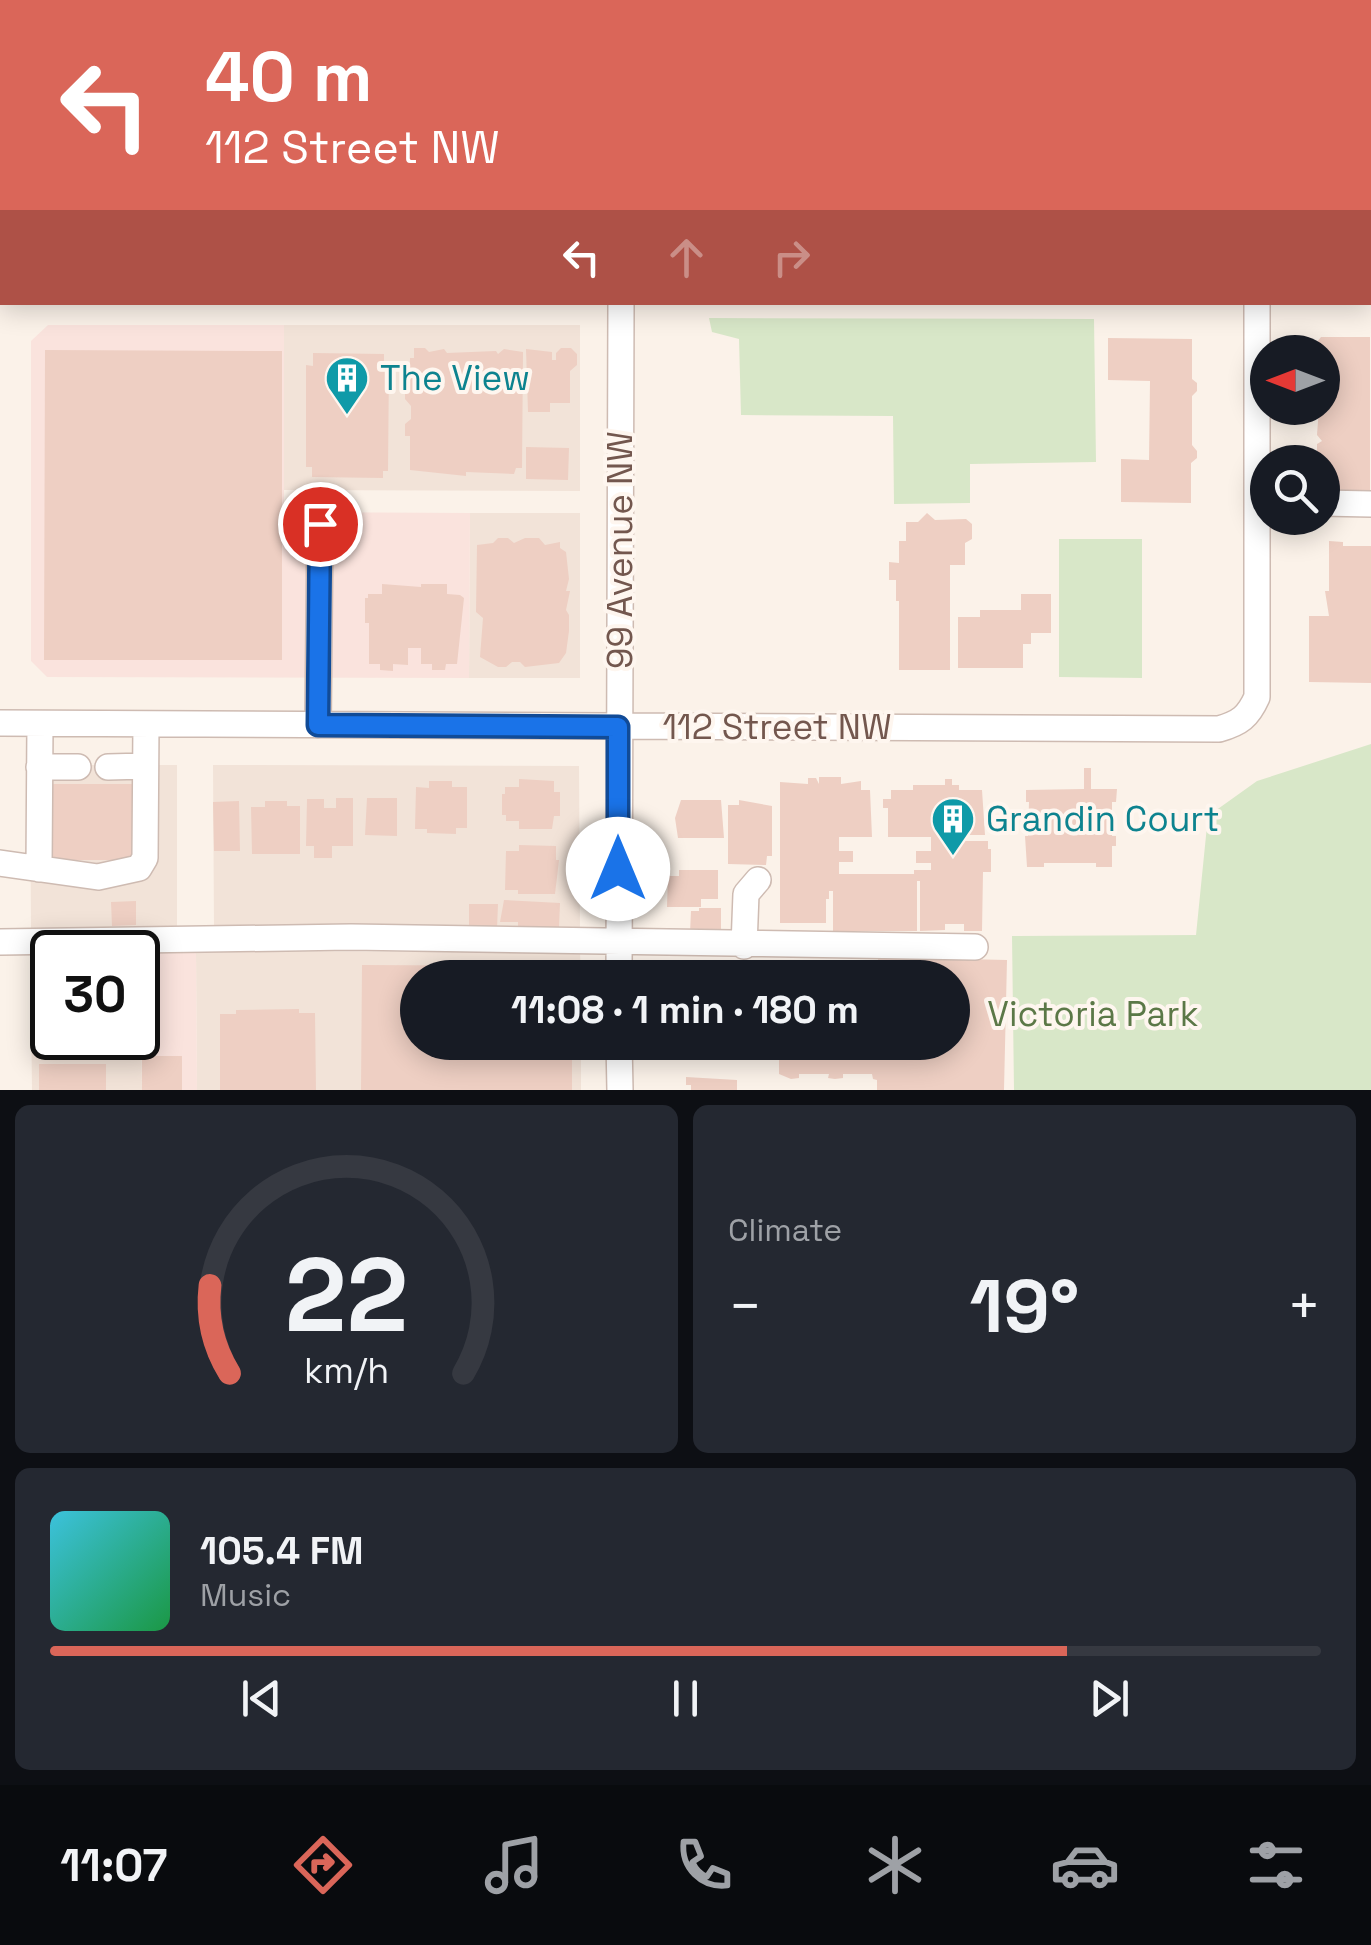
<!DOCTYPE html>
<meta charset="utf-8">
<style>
:root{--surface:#171b24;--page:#242831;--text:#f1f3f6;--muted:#9ea1a6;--line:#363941;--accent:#da6659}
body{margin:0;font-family:"Space Grotesk",sans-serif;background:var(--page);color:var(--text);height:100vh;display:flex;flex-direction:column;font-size:38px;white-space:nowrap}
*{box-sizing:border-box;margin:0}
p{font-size:32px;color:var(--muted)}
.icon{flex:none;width:55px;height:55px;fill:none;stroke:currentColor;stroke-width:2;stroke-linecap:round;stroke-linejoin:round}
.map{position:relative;height:1090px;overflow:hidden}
.side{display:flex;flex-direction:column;gap:15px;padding:15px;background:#0d0f14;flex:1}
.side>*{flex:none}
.top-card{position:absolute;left:0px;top:0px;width:1372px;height:305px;box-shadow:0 5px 25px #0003;background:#da6659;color:#fff;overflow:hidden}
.needle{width:65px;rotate:270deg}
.controls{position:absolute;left:1250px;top:335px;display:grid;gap:20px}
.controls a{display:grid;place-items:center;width:90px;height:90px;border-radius:50%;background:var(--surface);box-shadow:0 5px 25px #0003;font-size:50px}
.speed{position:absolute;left:30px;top:930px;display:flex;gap:20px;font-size:50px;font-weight:700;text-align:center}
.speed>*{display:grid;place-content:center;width:130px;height:130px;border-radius:50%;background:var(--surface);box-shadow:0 5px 25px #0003;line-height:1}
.speed .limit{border:5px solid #111;border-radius:15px;background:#fff;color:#111}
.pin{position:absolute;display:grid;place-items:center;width:85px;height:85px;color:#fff;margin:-42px;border:5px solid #fff;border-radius:50%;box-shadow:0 2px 10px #0007}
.me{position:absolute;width:110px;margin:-55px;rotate:0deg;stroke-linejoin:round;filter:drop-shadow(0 0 8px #0008)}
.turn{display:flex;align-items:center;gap:35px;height:210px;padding:0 40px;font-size:45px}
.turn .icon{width:130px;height:130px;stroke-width:2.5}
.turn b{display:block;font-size:70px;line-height:85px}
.lanes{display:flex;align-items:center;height:95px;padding:0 40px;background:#0003;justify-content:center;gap:50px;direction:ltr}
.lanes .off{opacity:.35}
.big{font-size:75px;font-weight:600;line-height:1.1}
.side .tile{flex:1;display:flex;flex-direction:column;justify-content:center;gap:15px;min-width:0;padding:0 35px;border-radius:15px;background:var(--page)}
.side .dial{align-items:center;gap:0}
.dial svg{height:260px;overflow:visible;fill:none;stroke:var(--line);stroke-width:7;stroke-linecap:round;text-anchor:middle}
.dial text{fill:var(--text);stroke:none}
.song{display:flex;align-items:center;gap:30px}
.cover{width:120px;height:120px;border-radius:15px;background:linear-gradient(135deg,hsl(190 70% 55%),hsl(140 70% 35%))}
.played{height:10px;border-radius:5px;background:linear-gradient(90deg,var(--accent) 80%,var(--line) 80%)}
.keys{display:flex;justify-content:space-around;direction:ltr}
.heat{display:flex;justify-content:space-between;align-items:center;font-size:55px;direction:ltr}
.side .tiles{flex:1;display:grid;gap:15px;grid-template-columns:1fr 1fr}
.tile:last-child{grid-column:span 2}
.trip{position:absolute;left:400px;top:960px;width:570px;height:100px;border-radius:50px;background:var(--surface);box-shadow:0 5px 25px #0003;font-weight:600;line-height:100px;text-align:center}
.menu{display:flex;height:160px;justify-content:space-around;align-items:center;background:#090b0e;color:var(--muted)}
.menu .icon{width:70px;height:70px}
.menu .on{color:var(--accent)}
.menu b{font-size:45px;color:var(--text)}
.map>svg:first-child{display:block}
</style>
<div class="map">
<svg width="1371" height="1090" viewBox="0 0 1371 1090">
<rect width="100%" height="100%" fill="#fbf2e9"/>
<path fill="#f2e3d8" d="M 284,325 L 580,325 L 580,491 L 283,490 Z
M 470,513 L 580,513 L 580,678 L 469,678 Z
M 30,765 L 177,765 L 177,929 L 31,929 Z
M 213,765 L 579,766 L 580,931 L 214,929 Z
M 141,951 L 142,1090 L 32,1090 L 31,1005 L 52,1006 L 52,1038 L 138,1038 L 138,952 Z
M 196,951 L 580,952 L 581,977 L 418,978 L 418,1042 L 581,1043 L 581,1090 L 197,1090 Z"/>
<path fill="#fae3dd" d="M 48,325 L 284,325 L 284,512 L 470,513 L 469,678 L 47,677 L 31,661 L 31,341 Z
M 31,951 L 52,952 L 52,1006 L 31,1005 Z
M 141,951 L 196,951 L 197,1090 L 142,1090 Z"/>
<path fill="#d8e7c8" d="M 709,318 L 1094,319 L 1096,462 L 970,464 L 970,503 L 894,504 L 893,416 L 741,415 L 739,339 L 712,332 Z
M 1059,539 L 1142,539 L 1142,678 L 1059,677 Z
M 1371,744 L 1371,1090 L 1014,1090 L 1012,936 L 1196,935 L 1208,816 L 1257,781 Z"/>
<path fill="#eecfc3" d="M 1321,337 L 1370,337 L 1370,495 L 1327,495 L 1327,490 L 1322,490 L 1322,462 L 1317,454 L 1317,444 L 1322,441 L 1317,435 L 1319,408 L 1322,408 L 1322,352 L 1317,352 L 1317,342 Z
M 1108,338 L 1192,339 L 1192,379 L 1197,383 L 1197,391 L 1192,396 L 1192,445 L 1197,451 L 1197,458 L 1191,463 L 1191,503 L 1121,502 L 1121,459 L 1149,460 L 1150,381 L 1108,380 Z
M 414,348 L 425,348 L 429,352 L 444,349 L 447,353 L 496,351 L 498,354 L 504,349 L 523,352 L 522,468 L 516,468 L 514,474 L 466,472 L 466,476 L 410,470 L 410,436 L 405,436 L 405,424 L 411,419 L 411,406 L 405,399 L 405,384 L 410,384 L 410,358 L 414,358 Z
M 561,348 L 571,348 L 577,354 L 577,365 L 570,371 L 570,403 L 550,403 L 550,412 L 528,412 L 526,349 L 552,352 L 552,360 L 556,360 L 556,353 Z
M 45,350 L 282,351 L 282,660 L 44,660 Z
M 313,353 L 384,354 L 384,362 L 389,362 L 388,471 L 383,471 L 383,478 L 312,477 L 312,467 L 306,467 L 306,365 L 313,366 Z
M 526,447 L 569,448 L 568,480 L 526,479 Z
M 927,513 L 935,520 L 966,519 L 972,524 L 972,539 L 965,543 L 965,565 L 950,565 L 950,670 L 899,670 L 899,601 L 896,601 L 896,580 L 889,580 L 889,562 L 899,563 L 899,541 L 906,541 L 906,522 L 918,522 Z
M 498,538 L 508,538 L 514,543 L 525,538 L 539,538 L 545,545 L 560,542 L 560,548 L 566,552 L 569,579 L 566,591 L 570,591 L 566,610 L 569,615 L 569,631 L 566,653 L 559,663 L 525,667 L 520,662 L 512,662 L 506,667 L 498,667 L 480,657 L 483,618 L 476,612 L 477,545 L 493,543 Z
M 1329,541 L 1343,542 L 1343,546 L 1371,546 L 1371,683 L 1309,682 L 1309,616 L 1329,616 L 1325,591 L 1329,591 Z
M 382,584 L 421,587 L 421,584 L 447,584 L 447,594 L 460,595 L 464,598 L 457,664 L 446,664 L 445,670 L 432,670 L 432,664 L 421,664 L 421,648 L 408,648 L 408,665 L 393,664 L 393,671 L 380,670 L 380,664 L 369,664 L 369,623 L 365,623 L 365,598 L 368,598 L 368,594 L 382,594 Z
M 1021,594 L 1051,594 L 1051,633 L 1031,633 L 1031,644 L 1023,644 L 1023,668 L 958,668 L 958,617 L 980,617 L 980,610 L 1021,610 Z
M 1084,768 L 1091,768 L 1091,789 L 1117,789 L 1116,802 L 1112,802 L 1112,836 L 1116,836 L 1116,846 L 1112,846 L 1112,867 L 1096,867 L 1096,863 L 1044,863 L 1044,867 L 1027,867 L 1025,836 L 1028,836 L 1029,802 L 1026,802 L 1026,790 L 1084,789 Z
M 819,777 L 841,777 L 841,784 L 861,781 L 861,790 L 870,790 L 872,837 L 839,837 L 839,851 L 853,851 L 853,862 L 839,862 L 839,874 L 914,874 L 914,870 L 931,870 L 931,863 L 916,863 L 916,851 L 931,851 L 931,837 L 888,837 L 888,808 L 883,808 L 883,799 L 891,799 L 891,790 L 913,790 L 913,785 L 945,785 L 945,779 L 952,779 L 952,785 L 959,785 L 959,790 L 982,790 L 985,835 L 958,835 L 958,841 L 988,841 L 988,849 L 991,849 L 991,872 L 983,872 L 982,931 L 964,931 L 964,924 L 945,924 L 945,930 L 920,931 L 920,881 L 917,881 L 917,931 L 833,931 L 833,891 L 829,891 L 829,899 L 826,899 L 826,923 L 780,923 L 780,782 L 808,784 L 808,778 L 816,778 L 819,784 Z
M 519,779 L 554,781 L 554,792 L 560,792 L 560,816 L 554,816 L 552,829 L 519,829 L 519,821 L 506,821 L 506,815 L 502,815 L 502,794 L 505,794 L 505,787 L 519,787 Z
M 429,781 L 452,781 L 452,787 L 467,787 L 467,828 L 456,828 L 456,834 L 427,833 L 427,829 L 415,829 L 416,787 L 429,788 Z
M 47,784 L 134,784 L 134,860 L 47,860 Z
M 336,798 L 353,798 L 353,846 L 332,846 L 332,858 L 314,858 L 314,846 L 306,846 L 307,799 L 324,799 L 324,808 L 336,808 Z
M 367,798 L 397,798 L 397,836 L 365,835 Z
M 681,800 L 721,800 L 724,838 L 678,838 L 675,818 Z
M 739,800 L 772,806 L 772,856 L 767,856 L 766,865 L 728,864 L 728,805 L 739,805 Z
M 239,801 L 240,851 L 214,851 L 213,802 Z
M 265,801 L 287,801 L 287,806 L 300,806 L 300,854 L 252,854 L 251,807 L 265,807 Z
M 519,845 L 556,846 L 556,860 L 559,860 L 555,894 L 518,894 L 518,890 L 505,890 L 506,851 L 519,851 Z
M 679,870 L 718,870 L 718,899 L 701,899 L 701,907 L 667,907 L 668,876 L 679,876 Z
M 504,900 L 560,903 L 559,927 L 518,929 L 518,922 L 500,922 Z
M 136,901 L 136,925 L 112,926 L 111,902 Z
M 469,904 L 498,904 L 497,929 L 469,929 Z
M 699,908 L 721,908 L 721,937 L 690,933 L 691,911 L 699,911 Z
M 878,957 L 1007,960 L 1004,1090 L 877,1090 L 877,1080 L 873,1079 L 872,1074 L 843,1074 L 843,1078 L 835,1079 L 828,1078 L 829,1074 L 799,1074 L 799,1078 L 791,1079 L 779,1074 L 779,1042 L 952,1042 L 952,978 L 878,978 Z
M 686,961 L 748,962 L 751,978 L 686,978 Z
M 362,965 L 541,966 L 541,973 L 581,974 L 581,978 L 418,978 L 418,1042 L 587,1043 L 587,1052 L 572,1052 L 572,1090 L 361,1090 Z
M 299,1009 L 299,1013 L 315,1013 L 316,1090 L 220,1090 L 220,1014 L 236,1014 L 236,1010 Z
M 52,1020 L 52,1038 L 99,1038 L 99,1048 L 42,1052 L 41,1021 Z
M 692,1042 L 734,1042 L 734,1050 L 730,1058 L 691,1058 Z
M 142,1056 L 182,1056 L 182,1090 L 142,1090 Z
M 39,1064 L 106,1064 L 106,1090 L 39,1090 Z
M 686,1077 L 737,1080 L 737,1090 L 691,1090 L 691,1085 L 686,1085 Z"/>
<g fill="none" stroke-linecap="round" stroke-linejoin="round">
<g stroke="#cebbb2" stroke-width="28">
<path id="minor" d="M 444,0 L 444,2
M 621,0 L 621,2
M 1258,0 L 1258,2
M 54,2 L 54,0
M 165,2 L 165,0
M 1370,65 L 1371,65
M 0,135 L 2,135
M 0,286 L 2,286
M 1370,286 L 1371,286
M 1322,503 L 1371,504
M 0,723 L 1219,729 C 1240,723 1248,717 1257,697 L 1257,302
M 318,725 L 320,525
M 39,767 L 78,767
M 108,767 L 145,766
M 0,863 L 98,877 L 139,868 L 145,858 L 146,724
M 39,869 L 40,724
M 0,942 L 351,937 L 975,947
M 744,946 L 746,894 L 758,880
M 619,978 L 621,302
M 619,1042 L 620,1090"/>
</g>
<use href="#minor" stroke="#fff" stroke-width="25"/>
</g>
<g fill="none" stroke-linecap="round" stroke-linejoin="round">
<g stroke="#114b97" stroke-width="25">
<path id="route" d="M 320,524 L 318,725 L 618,727 L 618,869"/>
</g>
<use href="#route" stroke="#1a73e8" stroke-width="18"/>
</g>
<defs>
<g id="building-pin" transform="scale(2.25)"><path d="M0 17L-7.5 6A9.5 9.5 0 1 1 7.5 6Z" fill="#0f9aa8" stroke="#fef6ef"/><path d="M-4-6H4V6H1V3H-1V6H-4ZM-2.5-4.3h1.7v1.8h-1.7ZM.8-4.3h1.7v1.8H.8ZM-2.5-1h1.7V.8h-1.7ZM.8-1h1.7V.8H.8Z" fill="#fff"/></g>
</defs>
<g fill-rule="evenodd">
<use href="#building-pin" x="347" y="378"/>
<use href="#building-pin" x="953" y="819"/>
</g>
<g text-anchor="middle" stroke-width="8" stroke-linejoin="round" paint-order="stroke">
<g font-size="35" fill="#0d838f" stroke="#fef6ef" text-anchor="start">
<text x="380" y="390">The View</text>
<text x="986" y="831">Grandin Court</text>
</g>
<g font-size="35" fill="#73574e" stroke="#fef6ef">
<text transform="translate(620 550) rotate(-90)" y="12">99 Avenue NW</text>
<text x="777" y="739">112 Street NW</text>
</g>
<g font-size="35" fill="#5b7847" stroke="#fef6ef">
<text x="1093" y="1026">Victoria Park</text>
</g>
</g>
</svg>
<div class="controls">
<a><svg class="needle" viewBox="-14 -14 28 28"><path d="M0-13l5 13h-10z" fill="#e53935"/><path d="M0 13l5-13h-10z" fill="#9ea1a6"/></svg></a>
<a><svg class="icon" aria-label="search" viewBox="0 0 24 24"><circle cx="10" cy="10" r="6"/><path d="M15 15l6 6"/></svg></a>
</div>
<div class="speed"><div class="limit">30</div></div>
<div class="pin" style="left:320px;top:524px;background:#d93025"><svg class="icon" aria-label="arrive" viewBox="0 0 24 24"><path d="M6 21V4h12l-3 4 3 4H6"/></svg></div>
<svg class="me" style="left:618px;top:869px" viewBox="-20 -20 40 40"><circle r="19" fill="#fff"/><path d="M0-13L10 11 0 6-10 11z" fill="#1a73e8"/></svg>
<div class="trip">11:08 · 1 min · 180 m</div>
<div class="top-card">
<div class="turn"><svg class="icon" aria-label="left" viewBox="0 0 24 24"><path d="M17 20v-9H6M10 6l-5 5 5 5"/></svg><div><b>40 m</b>112 Street NW</div></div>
<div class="lanes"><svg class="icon" aria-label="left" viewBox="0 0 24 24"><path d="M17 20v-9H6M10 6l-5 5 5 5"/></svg><svg class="icon off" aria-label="ahead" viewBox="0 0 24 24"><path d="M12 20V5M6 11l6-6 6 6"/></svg><svg class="icon off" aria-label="right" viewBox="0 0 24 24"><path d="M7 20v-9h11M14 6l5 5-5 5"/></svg></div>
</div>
</div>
<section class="side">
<div class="tiles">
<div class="tile dial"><svg viewBox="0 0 100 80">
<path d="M14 69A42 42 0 1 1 86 69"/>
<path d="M14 69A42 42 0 0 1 8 42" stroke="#da6659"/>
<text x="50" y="56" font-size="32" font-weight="700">22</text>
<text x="50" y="72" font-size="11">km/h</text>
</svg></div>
<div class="tile"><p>Climate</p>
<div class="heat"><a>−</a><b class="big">19°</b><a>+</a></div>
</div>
<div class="tile">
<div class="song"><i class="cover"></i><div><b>105.4 FM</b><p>Music</p></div></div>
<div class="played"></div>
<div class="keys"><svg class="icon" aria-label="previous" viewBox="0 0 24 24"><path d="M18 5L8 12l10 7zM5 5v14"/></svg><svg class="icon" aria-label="pause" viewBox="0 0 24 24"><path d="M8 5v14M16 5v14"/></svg><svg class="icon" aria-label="next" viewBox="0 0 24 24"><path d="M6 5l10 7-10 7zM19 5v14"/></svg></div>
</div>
</div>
</section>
<nav class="menu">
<b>11:07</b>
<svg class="icon on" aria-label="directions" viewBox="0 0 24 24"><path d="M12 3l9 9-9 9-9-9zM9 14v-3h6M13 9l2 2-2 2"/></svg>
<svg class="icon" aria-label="music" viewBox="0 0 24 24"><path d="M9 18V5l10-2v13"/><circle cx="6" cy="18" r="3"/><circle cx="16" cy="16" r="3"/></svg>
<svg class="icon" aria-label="phone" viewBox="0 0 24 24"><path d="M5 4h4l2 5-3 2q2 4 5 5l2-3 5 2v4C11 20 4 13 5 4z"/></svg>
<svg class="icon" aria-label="climate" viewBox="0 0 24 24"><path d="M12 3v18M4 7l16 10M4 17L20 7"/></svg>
<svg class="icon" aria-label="car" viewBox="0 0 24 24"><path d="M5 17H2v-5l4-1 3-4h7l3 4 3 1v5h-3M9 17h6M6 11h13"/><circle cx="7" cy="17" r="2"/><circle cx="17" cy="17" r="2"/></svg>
<svg class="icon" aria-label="filters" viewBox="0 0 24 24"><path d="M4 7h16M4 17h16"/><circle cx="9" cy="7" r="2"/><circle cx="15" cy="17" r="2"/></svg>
</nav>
